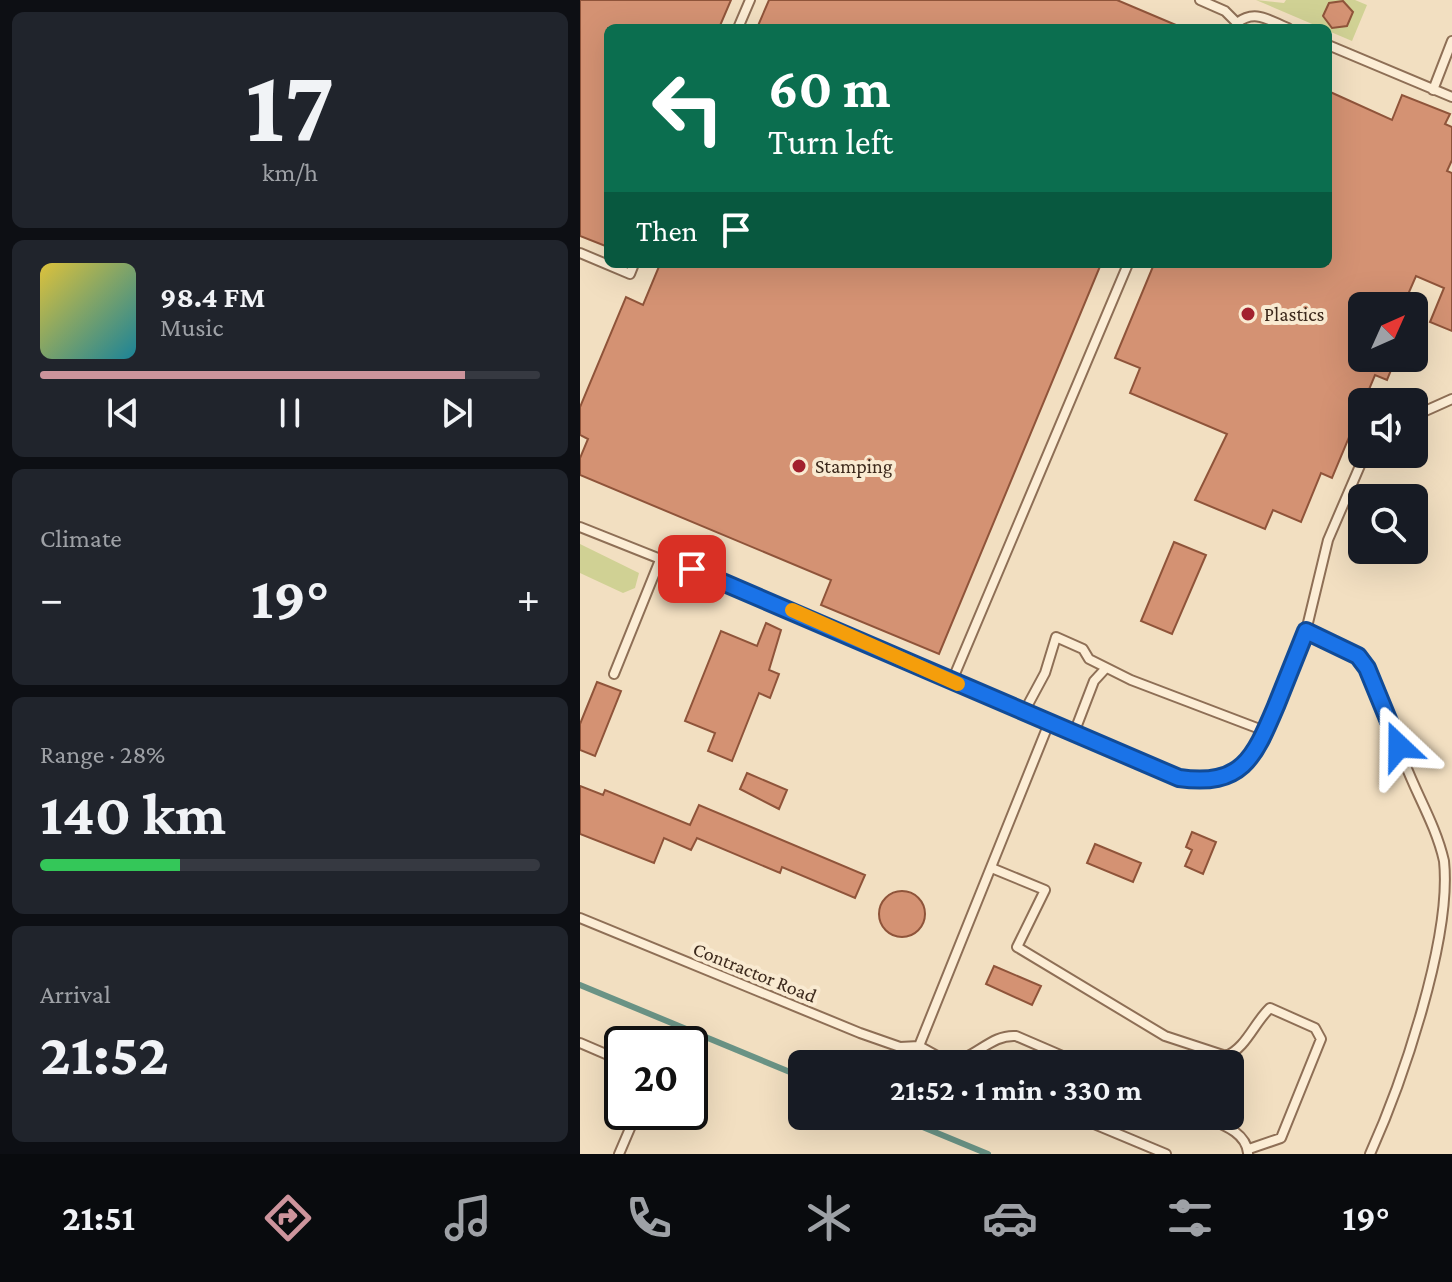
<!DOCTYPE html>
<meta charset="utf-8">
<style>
:root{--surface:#171b24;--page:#20242c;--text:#f1f3f6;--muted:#9ea1a6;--line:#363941;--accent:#cd949c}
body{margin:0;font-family:"Crimson Pro",serif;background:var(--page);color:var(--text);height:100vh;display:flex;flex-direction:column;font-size:30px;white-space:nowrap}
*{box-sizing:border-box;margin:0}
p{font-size:26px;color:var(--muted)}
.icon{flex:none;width:44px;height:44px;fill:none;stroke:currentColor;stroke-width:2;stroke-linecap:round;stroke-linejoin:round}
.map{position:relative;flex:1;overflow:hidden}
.side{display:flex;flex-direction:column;gap:12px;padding:12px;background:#0d0f14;width:580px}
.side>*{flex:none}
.hud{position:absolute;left:24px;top:24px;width:728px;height:244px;border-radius:12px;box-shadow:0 8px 32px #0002;background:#0b6e4f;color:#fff;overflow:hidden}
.needle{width:52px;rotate:45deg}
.controls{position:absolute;left:768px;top:292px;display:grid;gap:16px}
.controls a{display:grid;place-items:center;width:80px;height:80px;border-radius:12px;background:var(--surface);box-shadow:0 8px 32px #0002;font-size:40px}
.speed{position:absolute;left:24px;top:1026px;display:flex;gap:16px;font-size:40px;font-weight:700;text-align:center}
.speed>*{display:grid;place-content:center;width:104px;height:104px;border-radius:50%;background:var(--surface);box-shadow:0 8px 32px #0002;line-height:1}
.speed .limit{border:4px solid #111;border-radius:12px;background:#fff;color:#111}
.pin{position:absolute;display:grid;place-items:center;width:68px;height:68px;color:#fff;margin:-34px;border-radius:16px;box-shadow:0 4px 12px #0006}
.me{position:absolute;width:88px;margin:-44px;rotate:337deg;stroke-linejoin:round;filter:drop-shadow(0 0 6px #0008)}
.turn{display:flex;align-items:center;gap:28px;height:168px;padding:0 32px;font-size:36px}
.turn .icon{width:104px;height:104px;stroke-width:2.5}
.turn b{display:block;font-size:56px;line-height:68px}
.then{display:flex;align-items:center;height:76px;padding:0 32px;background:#0003;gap:16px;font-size:30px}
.big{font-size:60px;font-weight:700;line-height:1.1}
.side .widget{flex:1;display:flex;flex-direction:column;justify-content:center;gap:12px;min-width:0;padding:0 28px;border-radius:12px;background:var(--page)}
.side .dial{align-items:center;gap:0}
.dial b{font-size:104px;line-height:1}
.song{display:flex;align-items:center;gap:24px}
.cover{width:96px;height:96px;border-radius:12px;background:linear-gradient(135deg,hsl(50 70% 55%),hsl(190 70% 35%))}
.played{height:8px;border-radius:4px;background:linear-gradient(90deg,var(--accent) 85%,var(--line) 85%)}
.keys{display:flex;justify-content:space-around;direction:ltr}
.heat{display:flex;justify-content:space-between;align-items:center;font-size:44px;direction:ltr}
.charge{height:12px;border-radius:6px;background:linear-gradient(90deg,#34c759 28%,var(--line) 0)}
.trip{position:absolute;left:208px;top:1050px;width:456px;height:80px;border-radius:12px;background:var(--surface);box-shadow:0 8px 32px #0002;font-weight:700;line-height:80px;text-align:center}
.menu{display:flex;height:128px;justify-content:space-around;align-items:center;background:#090b0e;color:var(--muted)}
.menu .icon{width:56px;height:56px}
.menu .on{color:var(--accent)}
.menu b{font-size:36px;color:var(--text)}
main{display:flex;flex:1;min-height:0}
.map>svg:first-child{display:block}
</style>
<main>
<section class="side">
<div class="widget dial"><b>17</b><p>km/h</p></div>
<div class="widget">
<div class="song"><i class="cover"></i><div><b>98.4 FM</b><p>Music</p></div></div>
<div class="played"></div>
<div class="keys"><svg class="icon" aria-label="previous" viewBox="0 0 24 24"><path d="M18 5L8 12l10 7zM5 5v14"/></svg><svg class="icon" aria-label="pause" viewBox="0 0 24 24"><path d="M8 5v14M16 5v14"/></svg><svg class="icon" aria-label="next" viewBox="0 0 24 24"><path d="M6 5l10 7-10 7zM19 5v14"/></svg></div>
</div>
<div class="widget"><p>Climate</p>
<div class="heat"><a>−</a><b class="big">19°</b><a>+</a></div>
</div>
<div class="widget"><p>Range · 28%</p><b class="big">140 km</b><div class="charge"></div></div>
<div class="widget"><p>Arrival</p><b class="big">21:52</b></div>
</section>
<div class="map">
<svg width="872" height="1154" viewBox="0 0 872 1154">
<rect width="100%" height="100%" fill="#f2dfc1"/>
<path fill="#d0d194" d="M 676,0 L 704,3 L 706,0 L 775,0 L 787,5 L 772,41 Z
M 0,544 L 59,573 L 55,588 L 43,593 L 0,573 Z"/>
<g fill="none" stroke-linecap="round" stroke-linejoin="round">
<path stroke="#6a9385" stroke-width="6" d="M 0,985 L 222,1077
M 316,1116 L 408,1154"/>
</g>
<path fill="#d49273" stroke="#8f543a" stroke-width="2" d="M 0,0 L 151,0 L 139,28 L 28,28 L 28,247 L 0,236 Z
M 189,0 L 537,0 L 603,28 L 177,28 Z
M 763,1 L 773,12 L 767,26 L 752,28 L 743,16 L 749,3 Z
M 748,91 L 812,120 L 822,95 L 870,114 L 865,124 L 872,127 L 872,160 L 867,171 L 872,173 L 872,331 L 850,322 L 864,288 L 836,276 L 823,306 L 782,306 L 782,358 L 816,358 L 807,380 L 795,375 L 752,478 L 741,473 L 721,522 L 693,510 L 685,529 L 615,500 L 647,434 L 550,393 L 560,368 L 535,358 L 574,264 L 748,264 Z
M 80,264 L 521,264 L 359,654 L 241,605 L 251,580 L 0,475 L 0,458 L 8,439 L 0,435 L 0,407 L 46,297 L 63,305 Z
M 594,542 L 626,555 L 592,634 L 561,621 Z
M 186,623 L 201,630 L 189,670 L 199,674 L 190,698 L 179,693 L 152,761 L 128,751 L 135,733 L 105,721 L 141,631 L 177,646 Z
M 17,682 L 41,691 L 15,756 L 0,750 L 0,724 Z
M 167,773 L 207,790 L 199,809 L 160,789 Z
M 0,786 L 23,795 L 25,790 L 110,825 L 119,805 L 285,875 L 275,898 L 202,867 L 200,873 L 117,838 L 111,850 L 84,838 L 74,863 L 0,834 Z
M 612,832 L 636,842 L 623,874 L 605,866 L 612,850 L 606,847 Z
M 515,844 L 561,863 L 553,882 L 507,863 Z
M299 914a23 23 0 1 1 46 0a23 23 0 1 1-46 0Z
M 414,966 L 461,986 L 452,1005 L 406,984 Z"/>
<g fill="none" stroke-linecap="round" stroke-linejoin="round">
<g stroke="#8e6f56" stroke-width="12">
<path id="lane" d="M 620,0 L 645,11 L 657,23 C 675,9 688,20 708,28
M 158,28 L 170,0
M 748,45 L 872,97
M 853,90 L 872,41
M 0,253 L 50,274 L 54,264
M 834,416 L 872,399
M 0,527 L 251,627 L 599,778 L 638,779 L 656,771 L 679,746 L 726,631 L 748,540 L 785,454
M 726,631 C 743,638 762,643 776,655 C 795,671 812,723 819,747 C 831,786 855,821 864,861 C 872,938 822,1083 790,1154
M 34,674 L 80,560
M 372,681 L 548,264
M 444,712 L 465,673 L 476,637 L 503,649 L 509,659 L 551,680 L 685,731
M 494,733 L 514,681 L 526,668
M 414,869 L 465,890 L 437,947 L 585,1036 L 646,1056 C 666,1048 674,1023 690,1008 L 735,1028 L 741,1039 L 701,1138 L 669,1149
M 0,918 L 280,1033 L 320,1047 L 339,1046
M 0,1043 L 42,1061
M 339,1046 L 469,723
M 339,1046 L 370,1063
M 366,1062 C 394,1062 409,1034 436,1036 L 501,1064
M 495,1116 L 586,1154
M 622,1116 C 640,1124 666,1131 668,1153
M 39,1154 L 57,1112"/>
</g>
<use href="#lane" stroke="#fcedd5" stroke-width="8"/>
</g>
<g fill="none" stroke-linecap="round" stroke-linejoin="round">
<g stroke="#114b97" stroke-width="20">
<path id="route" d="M 112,569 L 599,778 C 662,787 674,758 696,706 C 706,681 716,656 726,631 L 778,656 L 787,668 L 819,746"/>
</g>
<use href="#route" stroke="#1a73e8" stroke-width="14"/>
<path stroke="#f59e0b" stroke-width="14" d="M 212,610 L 378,684"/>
</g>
<g fill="#a2212e" stroke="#f9ead1" stroke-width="3">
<circle cx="668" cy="314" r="8"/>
<circle cx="219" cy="466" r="8"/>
</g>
<g text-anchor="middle" stroke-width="8" stroke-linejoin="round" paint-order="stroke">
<g font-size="20" fill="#3c291c" stroke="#f9ead1" text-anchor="start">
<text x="684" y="321">Plastics</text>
<text x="235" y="473">Stamping</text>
</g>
<g font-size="20" fill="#3c291c" stroke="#f9ead1">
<text transform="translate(175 972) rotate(22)" y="7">Contractor Road</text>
</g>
</g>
</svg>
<div class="controls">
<a><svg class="needle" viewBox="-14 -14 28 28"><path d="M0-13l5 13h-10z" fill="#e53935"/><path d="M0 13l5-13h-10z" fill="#9ea1a6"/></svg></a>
<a><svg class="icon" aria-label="sound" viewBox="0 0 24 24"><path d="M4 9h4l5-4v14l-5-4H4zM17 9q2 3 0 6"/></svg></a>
<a><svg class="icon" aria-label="search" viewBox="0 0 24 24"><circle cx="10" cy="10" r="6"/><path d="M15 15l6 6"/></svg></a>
</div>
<div class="speed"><div class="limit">20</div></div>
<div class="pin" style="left:112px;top:569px;background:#d93025"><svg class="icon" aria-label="arrive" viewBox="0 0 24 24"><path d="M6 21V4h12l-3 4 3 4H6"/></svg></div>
<svg class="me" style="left:819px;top:746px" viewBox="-20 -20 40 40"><path d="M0-17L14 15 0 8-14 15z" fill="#1a73e8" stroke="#fff" stroke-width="4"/></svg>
<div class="trip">21:52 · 1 min · 330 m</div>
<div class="hud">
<div class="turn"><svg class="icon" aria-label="left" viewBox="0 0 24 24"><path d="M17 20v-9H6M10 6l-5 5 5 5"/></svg><div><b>60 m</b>Turn left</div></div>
<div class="then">Then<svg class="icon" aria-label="arrive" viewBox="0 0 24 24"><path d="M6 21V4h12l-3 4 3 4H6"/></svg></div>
</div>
</div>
</main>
<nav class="menu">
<b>21:51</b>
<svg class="icon on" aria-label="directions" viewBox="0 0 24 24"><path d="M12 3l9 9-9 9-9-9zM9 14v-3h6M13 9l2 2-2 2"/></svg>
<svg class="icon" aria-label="music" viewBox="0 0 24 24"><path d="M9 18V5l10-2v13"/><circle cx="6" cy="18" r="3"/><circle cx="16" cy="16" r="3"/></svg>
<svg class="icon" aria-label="phone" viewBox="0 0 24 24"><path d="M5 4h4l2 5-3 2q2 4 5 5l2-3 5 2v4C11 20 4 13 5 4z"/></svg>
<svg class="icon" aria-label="climate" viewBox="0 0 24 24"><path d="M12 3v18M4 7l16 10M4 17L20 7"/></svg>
<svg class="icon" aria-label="car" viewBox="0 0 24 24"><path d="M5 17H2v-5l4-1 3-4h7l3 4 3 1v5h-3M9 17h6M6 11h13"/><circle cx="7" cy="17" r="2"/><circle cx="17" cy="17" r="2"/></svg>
<svg class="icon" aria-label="filters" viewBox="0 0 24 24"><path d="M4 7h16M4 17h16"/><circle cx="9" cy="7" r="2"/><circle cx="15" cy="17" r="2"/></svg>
<b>19°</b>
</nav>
